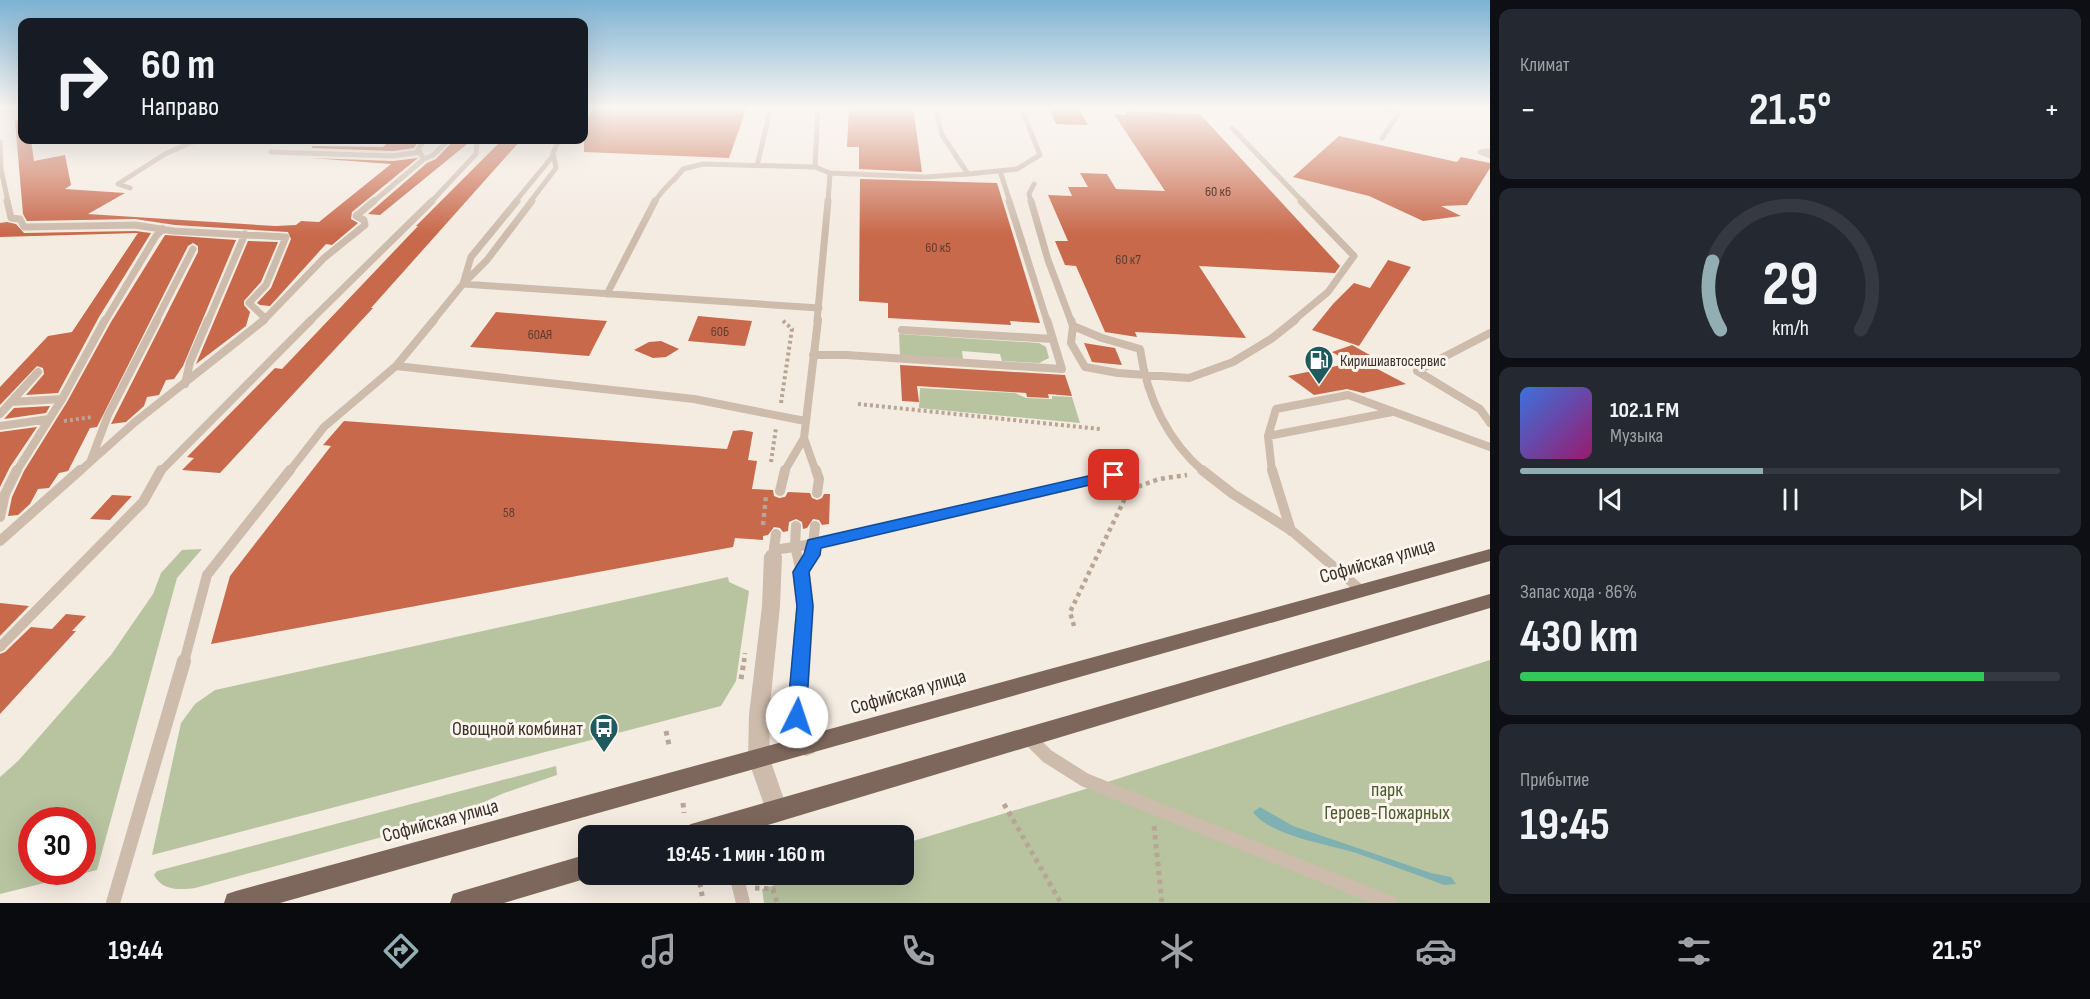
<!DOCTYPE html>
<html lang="ru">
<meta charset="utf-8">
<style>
:root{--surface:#171b24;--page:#242831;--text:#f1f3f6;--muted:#9ea1a6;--line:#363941;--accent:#92aeb2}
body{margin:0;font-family:"Sofia Sans Condensed",sans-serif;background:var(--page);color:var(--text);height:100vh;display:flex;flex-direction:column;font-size:22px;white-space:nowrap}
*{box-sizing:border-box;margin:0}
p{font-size:20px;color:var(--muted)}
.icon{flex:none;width:33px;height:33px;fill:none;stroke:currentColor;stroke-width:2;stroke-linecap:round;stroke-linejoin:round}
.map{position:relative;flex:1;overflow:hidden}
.side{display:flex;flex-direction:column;gap:9px;padding:9px;background:#0d0f14;width:600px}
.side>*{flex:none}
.top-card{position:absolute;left:18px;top:18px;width:570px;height:126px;border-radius:12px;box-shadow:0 6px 24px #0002;background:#171b24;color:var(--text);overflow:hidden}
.speed{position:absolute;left:18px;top:807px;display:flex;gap:12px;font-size:30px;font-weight:700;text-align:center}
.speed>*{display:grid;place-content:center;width:78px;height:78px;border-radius:50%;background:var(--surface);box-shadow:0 6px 24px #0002;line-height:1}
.speed .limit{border:9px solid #d22;background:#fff;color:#111}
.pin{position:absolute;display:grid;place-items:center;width:51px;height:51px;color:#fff;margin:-26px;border-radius:12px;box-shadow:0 3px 9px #0006}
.me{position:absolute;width:66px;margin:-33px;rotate:4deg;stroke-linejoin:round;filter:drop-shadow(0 0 4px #0008)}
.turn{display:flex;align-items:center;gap:21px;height:126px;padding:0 24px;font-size:27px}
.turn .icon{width:78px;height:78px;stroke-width:2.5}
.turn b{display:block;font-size:42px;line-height:51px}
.big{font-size:45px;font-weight:700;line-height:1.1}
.side .card{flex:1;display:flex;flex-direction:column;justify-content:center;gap:9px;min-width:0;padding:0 21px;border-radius:12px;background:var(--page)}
.side .dial{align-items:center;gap:0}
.dial svg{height:156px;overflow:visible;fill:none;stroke:var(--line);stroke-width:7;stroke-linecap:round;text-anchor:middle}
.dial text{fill:var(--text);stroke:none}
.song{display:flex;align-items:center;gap:18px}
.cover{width:72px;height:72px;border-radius:9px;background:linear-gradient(135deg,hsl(220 70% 55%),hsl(320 70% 35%))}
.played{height:6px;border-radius:3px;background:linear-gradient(90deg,var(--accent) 45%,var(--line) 45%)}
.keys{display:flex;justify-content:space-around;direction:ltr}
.heat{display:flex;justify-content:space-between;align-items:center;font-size:33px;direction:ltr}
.charge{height:9px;border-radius:4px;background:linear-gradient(90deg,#34c759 86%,var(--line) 0)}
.trip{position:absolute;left:578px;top:825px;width:336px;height:60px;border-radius:12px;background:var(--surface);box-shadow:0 6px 24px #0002;font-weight:700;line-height:60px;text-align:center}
.tabs{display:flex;height:96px;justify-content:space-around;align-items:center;background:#090b0e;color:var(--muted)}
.tabs .icon{width:42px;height:42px}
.tabs .active{color:var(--accent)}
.tabs b{font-size:27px;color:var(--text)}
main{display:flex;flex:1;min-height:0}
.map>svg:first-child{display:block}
</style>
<main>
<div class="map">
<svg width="1490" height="903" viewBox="0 0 1490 903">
<rect width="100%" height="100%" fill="#f4ebe1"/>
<path fill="#b8c4a0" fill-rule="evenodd" d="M 899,334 L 1039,343 L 1046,347 L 1049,358 L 1039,363 L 1002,361 L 1000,354 L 962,351 L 963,359 L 900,355 Z
M 920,388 L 1015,393 L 1026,398 L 1052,399 L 1052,396 L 1072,397 L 1080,423 L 919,408 Z
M 202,549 L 177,578 L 97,870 L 0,894 L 0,777 L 18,761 L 111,655 L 153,594 L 161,573 L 182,550 ZM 32,820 L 82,820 L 82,872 L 32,872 Z
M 728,577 L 729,582 L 749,591 L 736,681 L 721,706 L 152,855 L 181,723 L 195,704 L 215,690 Z
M 1490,660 L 1490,903 L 764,903 L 762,889 L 808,875 L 903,874 L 903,844 L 1079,791 Z
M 556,766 L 557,775 L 504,793 L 444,820 L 195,888 C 180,890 162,891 154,875 L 157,871 Z"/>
<path fill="#7fb0b2" d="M 1260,807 L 1293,826 L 1431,873 L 1451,877 L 1456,884 L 1444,885 C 1415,874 1385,863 1356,853 C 1328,844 1270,836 1253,812 Z"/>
<path fill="#c8694b" d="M 595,107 L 747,107 L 729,158 L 584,152 L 584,122 Z
M 849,107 L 913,107 L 922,172 L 859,169 L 859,147 L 847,147 Z
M 1048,107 L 1078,107 L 1088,125 L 1056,124 Z
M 1125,111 L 1200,114 L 1340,266 L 1335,273 L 1199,266 L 1246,338 L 1135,332 L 1137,337 L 1105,332 L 1076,266 L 1065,265 L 1055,241 L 1068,241 L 1048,195 L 1072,196 L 1068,187 L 1088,187 L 1080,173 L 1107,174 L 1116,189 L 1165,191 L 1114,114 L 1127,115 Z
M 22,119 L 22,140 L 31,140 L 34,161 L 65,155 L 71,185 L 65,189 L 125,193 L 88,214 L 275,226 L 296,225 L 301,221 L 319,222 L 391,164 L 311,158 L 393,161 L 418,158 L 352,212 L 351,219 L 358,223 L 332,245 L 326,244 L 270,306 L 260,305 L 257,303 L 271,288 L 291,239 L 288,232 L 175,225 L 135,219 L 27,221 L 23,214 L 15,120 Z
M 1339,136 L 1457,162 L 1461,157 L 1490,163 L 1490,168 L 1467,205 L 1441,206 L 1461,216 L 1423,221 L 1369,196 L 1293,177 Z
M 407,140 L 419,140 L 414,148 L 393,151 L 312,148 L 312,146 L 383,147 L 386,144 L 405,142 Z
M 454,140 L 472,140 L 380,215 L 368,214 L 427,163 L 436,159 Z
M 502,140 L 521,140 L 371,308 L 373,308 L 220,473 L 182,470 L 194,458 L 187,457 L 275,368 L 282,369 L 418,226 L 416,226 Z
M 860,179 L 997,183 L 1040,323 L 1010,321 L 1011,325 L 888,318 L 888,303 L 859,301 Z
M 7,222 L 16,224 L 24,233 L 135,231 L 151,233 L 99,317 L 58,393 L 26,395 L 44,374 L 43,368 L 37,366 L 0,405 L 0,387 L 48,336 L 72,332 L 138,233 L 0,237 L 0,223 Z
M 165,235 L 236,240 L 183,366 L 174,379 L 166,380 L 159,395 L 147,397 L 144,406 L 126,422 L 111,424 L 198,252 L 198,246 L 193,243 L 188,246 L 97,427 L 90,428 L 68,471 L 59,473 L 49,488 L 38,489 L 30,504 L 18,515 L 8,516 L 12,497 L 24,471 L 67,402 L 111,322 Z
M 248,241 L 278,242 L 261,282 L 244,301 L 244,305 L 250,312 L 246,326 L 196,364 Z
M 1388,260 L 1411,267 L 1359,346 L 1312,330 L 1333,304 L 1354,283 L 1370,288 Z
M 496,312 L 607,321 L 589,356 L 470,347 Z
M 698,316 L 752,321 L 745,346 L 688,341 Z
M 661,341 L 679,349 L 666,357 L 653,358 L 634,350 L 649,342 Z
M 1084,343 L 1115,348 L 1122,365 L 1092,362 Z
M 1352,345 L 1377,359 L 1366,363 L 1406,384 L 1363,393 L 1347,389 L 1314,395 L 1288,376 L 1351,363 L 1332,352 Z
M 900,365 L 1065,375 L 1072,396 L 1048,394 L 1049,398 L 1027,397 L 1026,393 L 917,386 L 919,402 L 902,401 Z
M 50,406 L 46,413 L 4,419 L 14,408 Z
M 344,421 L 727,449 L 733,431 L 742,430 L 753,432 L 748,460 L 757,461 L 752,489 L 773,490 L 774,496 L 779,498 L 785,497 L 788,492 L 810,493 L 812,498 L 817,500 L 822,498 L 824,494 L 830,494 L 829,524 L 822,525 L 819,520 L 813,519 L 807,528 L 803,529 L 802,522 L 796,519 L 789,522 L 788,531 L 783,532 L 780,528 L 774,527 L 768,535 L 763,536 L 763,540 L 735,538 L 733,547 L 211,644 L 230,576 L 331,446 L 323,445 Z
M 37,427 L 10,467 L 0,487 L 0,432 Z
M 112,495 L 132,496 L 110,520 L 90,519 Z
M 0,603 L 29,606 L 0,636 Z
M 66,614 L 86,616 L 72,631 L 76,631 L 0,714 L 0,654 L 5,652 L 31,627 L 52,629 Z"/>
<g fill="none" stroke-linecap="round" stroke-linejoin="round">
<path stroke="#b9a596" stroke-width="4" stroke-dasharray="3 3" stroke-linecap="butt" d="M 781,403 L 792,329 L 782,320
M 858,404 L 1100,429
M 64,421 L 92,417
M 771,462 L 776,428"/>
<path stroke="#b9a596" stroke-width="4.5" stroke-dasharray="4 4" stroke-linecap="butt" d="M 763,525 L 766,496
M 1074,626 L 1070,612 L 1129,490 L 1159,479 L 1187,475
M 744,662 L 745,653"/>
<path stroke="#b9a596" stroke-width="5" stroke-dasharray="4.5 4.5" stroke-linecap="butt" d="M 741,679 L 744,661
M 666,731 L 669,745
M 683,803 L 684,813
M 1004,804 L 1061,903
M 1154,826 L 1162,903
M 698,874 L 703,900
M 755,888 L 773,889 L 777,903"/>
<path stroke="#cdbbac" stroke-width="5" d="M 818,107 L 815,167 L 830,173 L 828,202
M 935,107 L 942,135 L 968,174
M 1375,107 L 1399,113 L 1382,138
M 584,110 L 585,107
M 1232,128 L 1303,202
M 0,142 L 1,169 L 8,202
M 1490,151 L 1480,152 L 1490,156
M 271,152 L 393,156 L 420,152
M 424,159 L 433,155 L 449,140
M 757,166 L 771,107
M 1000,171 L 1010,202
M 830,173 L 925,177 L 968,174 L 1017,169 L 1040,155 L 1021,107
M 130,188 L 118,184 L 165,154 L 197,140
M 373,202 L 424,159 L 418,150 L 424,140
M 431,202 L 476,154 L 477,140
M 515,202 L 552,157
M 530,202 L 556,168 L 553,153 L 559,140
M 655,202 C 662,188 674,182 683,169 L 703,164 L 815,167
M 1031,202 L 1029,194 L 1034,184"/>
<path stroke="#cdbbac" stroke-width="7" d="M 7,201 L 11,218 L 20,219 L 24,227 L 135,225 L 174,231 L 286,237 L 266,285 L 249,303 L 265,318
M 517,201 L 471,257 L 463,284 L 819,308
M 1009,201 L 1047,321
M 1031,201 L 1048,260 L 1071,321
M 607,294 L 655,201
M 105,321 L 156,236 L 163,229
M 156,321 L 193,249
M 208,321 L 245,234
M 263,321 L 324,258 L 365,225 L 364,220 L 356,216 L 374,201
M 310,321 L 432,201
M 433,321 L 463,284 L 487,260 L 532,201
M 817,321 L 828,201
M 1293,321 L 1328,292 L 1354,256 L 1301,201"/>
<path stroke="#cdbbac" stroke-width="8" d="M 434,320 L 396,366 L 694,399 L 805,421
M 1071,320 L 1073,326 L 1071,343 L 1085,367 L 1118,373 L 1189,378 L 1233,362 L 1271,339 L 1295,320
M 1073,326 L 1102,338 L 1140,349 C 1147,398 1166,439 1204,472
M 902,330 L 1053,339
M 1490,333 L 1417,371 L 1480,409 L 1490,423
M 813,355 L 846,355 L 1062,369 L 1047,320
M 185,384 L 190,362 L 208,320
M 11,402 L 62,399
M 0,414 L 38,372
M 0,426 L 49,419
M 1268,436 L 1392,412
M 91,460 L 108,415 L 157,320
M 16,472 L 62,399 L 105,320
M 79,472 L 135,422 L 264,320
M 160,472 L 311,320
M 289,472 L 324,427 L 396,366
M 784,472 L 804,438
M 816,472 L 804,438 L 818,320
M 1272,472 L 1268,436 L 1276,409 L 1348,395 L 1490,447"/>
<path stroke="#cdbbac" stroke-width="10" d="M 816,470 L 819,479 L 817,493
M 1202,470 L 1233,494 L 1292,531 L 1362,591
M 1272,470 L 1291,531
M 780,491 L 785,470
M 0,517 L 5,494 L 17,470
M 796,526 L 795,546 L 801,572
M 0,541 L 80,470
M 774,550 L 833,541 L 1114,475
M 773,555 L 776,534
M 801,572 L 812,555 L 815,526
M 0,647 L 143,502 L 161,470
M 184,662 L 207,575 L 290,470"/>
<path stroke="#cdbbac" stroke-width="14" d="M 1028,737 L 1047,756 L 1085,780 L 1391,903
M 736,874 L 743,903
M 113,903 L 184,661"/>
<path fill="#cdbbac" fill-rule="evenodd" d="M 12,107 L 22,107 L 22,110 L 0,114 L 0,110 Z
M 773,550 L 779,551 L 782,556 L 780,606 L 769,715 L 770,759 L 788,811 L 785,819 L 777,822 L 769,819 L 748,759 L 749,715 L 762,606 L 764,556 L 767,551 Z
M 801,565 L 807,567 L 810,572 L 814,606 L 807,717 L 817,746 L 814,753 L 806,756 L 798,753 L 787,717 L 796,606 L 792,572 L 795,567 Z"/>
<path fill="#7d675c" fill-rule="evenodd" d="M 1490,549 L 1490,561 L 280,903 L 224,903 L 227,894 L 236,891 Z
M 1490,594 L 1490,608 L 731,836 L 680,836 L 683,828 L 691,824 Z
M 588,854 L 588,874 L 596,874 L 588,878 L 504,903 L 450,903 L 453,894 L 462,891 Z"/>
</g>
<linearGradient id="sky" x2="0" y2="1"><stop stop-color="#7eb2d2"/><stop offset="0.46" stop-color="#faf6f2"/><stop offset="1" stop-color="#faf6f2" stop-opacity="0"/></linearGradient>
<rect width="1490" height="234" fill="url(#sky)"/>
<path fill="#1a73e8" stroke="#114b97" stroke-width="1.5" d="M 1114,470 L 1121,475 L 1119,478 L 821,548 L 820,555 L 809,572 L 813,606 L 806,717 L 803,723 L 797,725 L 790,723 L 787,717 L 797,606 L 793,572 L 804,554 L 808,540 Z"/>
<defs>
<g id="fuel-pin" transform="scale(1.5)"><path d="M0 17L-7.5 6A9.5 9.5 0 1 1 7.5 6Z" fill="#1f5a5e" stroke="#fbf5ee"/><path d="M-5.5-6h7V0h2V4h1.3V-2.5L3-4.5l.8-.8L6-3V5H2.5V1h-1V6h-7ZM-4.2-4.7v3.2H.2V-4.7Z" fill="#fff"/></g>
<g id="bus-pin" transform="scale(1.5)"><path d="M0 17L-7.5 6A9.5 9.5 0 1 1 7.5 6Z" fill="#1f5a5e" stroke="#fbf5ee"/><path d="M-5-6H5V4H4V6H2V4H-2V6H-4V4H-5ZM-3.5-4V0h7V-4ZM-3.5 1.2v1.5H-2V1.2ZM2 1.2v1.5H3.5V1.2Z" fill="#fff"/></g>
</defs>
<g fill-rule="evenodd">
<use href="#fuel-pin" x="1319" y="360"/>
<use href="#bus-pin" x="604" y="728"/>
</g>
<g text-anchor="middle" stroke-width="6" stroke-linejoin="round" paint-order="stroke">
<g font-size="14" fill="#5e3e33">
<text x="1218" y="196">60 к6</text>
<text x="938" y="252">60 к5</text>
<text x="1128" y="264">60 к7</text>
<text x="720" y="336">60Б</text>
<text x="540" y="339">60АЯ</text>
<text x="509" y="517">58</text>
</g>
<g font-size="16" fill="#3b302b" stroke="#fbf5ee" text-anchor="start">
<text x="1340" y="366">Киришиавтосервис</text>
</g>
<g font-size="20" fill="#3b302b" stroke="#fbf5ee">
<text transform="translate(1377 560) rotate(-16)" y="7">Софийская улица</text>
<text transform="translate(908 691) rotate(-16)" y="7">Софийская улица</text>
<text transform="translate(440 820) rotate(-15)" y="7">Софийская улица</text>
</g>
<g font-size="20" fill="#3b302b" stroke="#fbf5ee" text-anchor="end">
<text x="583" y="735">Овощной комбинат</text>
</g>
<g font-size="20" fill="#4a5a2e" stroke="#fbf5ee">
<text x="1387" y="796">парк<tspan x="1387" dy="23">Героев-Пожарных</tspan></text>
</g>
</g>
</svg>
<div class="speed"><div class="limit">30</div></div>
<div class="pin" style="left:1114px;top:475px;background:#d93025"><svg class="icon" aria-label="arrive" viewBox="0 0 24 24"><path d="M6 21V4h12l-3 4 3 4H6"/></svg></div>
<svg class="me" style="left:797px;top:717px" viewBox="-20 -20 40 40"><circle r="19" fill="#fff"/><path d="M0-13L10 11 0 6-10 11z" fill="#1a73e8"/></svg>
<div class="trip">19:45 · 1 мин · 160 m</div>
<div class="top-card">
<div class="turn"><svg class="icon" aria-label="right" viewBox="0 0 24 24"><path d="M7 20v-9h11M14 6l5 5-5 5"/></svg><div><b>60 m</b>Направо</div></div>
</div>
</div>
<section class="side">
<div class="card"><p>Климат</p>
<div class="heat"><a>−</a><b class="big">21.5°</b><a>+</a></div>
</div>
<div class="card dial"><svg viewBox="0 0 100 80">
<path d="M14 69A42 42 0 1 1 86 69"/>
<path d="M14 69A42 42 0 0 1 10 34" stroke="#92aeb2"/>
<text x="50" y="56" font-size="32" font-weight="700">29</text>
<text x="50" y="72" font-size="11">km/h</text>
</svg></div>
<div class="card">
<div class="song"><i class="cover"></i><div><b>102.1 FM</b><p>Музыка</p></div></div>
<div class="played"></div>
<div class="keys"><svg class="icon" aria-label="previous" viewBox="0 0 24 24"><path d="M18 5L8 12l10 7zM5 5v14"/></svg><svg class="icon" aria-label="pause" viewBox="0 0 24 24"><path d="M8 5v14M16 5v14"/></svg><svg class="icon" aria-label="next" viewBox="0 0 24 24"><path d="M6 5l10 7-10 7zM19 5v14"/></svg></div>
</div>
<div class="card"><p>Запас хода · 86%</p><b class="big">430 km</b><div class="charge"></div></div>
<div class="card"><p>Прибытие</p><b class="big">19:45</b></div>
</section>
</main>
<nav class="tabs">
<b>19:44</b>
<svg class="icon active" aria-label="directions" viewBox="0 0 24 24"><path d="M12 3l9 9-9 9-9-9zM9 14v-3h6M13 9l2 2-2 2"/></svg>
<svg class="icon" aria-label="music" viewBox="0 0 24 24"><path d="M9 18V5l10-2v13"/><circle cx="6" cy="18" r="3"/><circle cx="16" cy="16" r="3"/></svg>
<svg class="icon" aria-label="phone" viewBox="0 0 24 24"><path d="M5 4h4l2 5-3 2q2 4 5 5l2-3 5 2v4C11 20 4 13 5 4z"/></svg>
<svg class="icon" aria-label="climate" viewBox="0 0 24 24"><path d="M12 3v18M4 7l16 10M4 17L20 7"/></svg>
<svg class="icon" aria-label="car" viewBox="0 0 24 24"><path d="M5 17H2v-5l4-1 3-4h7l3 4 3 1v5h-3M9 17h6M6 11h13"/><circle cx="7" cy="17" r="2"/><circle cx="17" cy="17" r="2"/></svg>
<svg class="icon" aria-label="filters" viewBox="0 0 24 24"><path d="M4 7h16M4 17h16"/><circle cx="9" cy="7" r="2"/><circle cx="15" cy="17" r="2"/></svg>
<b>21.5°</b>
</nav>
